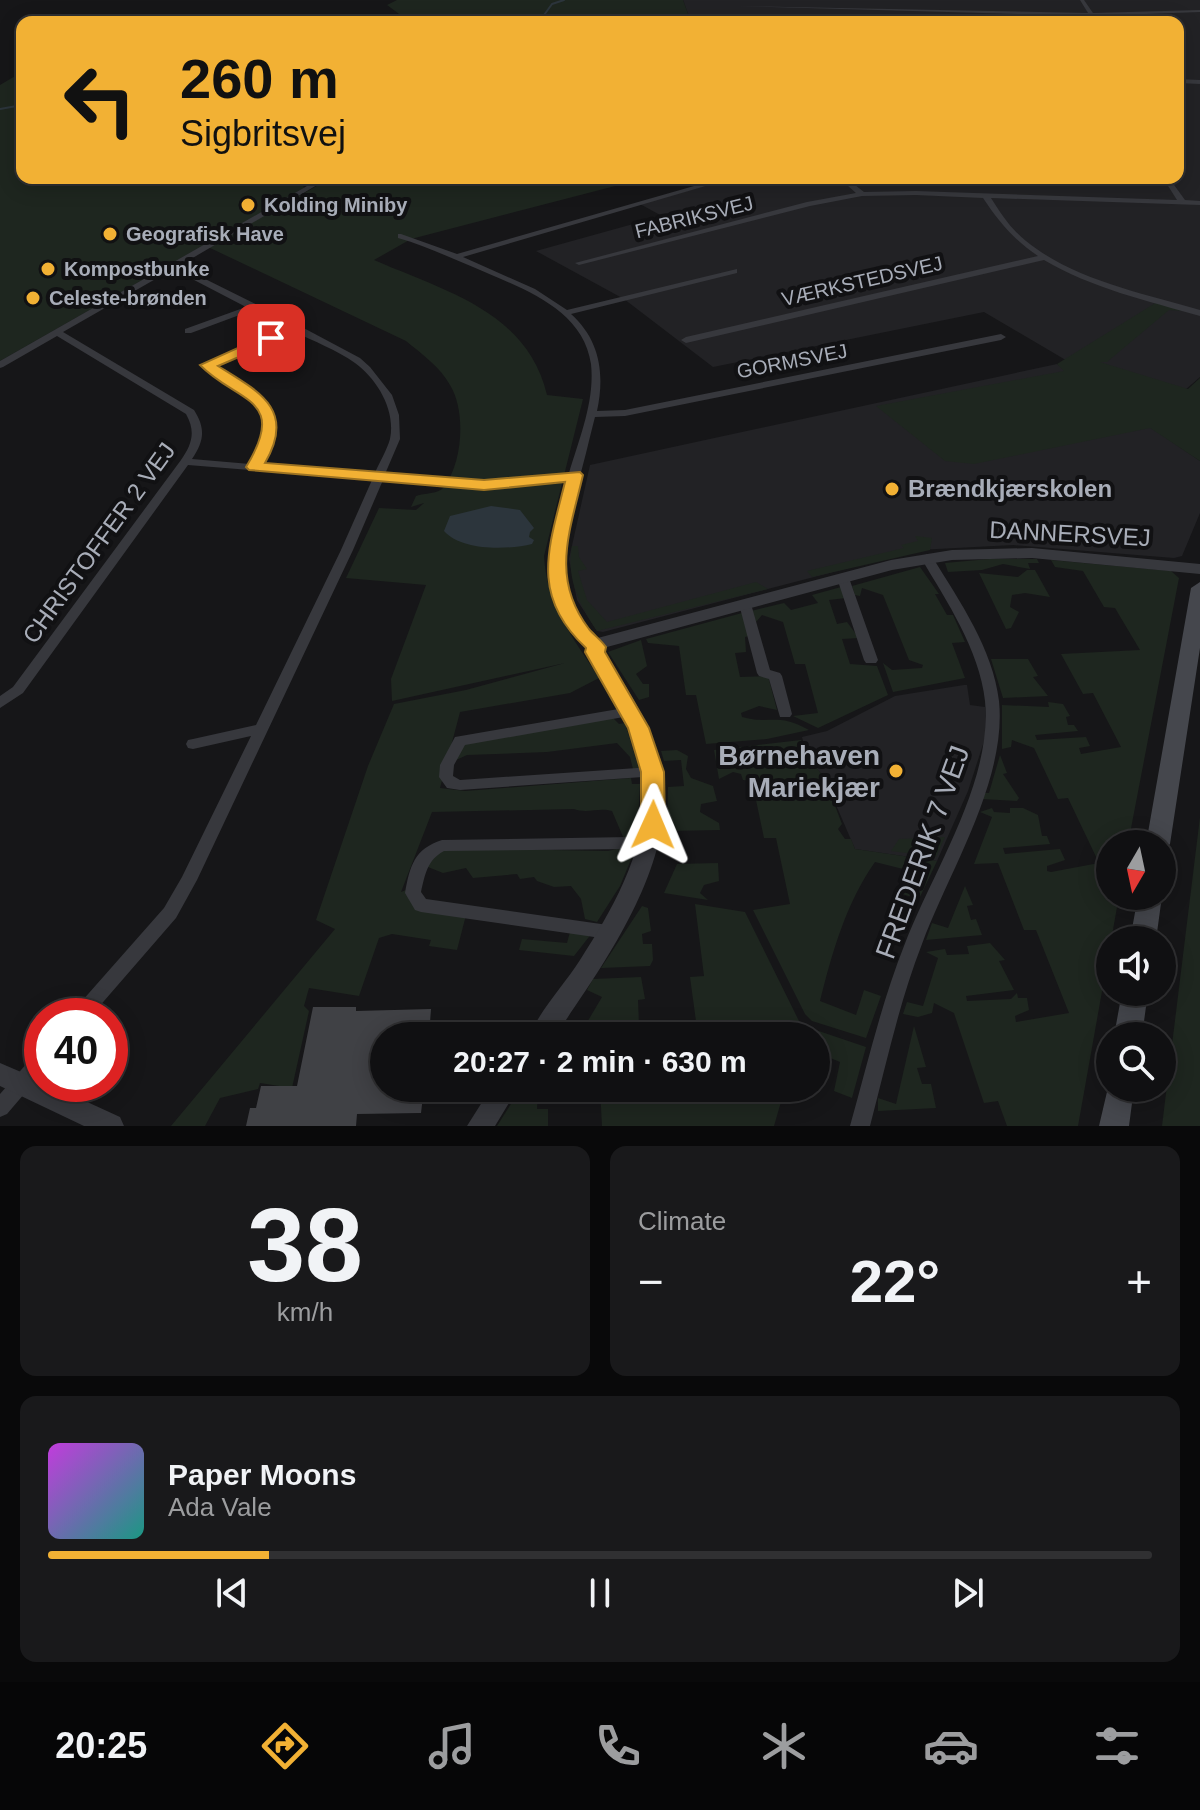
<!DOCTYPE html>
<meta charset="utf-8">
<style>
:root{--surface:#101012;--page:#19191b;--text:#f1f3f6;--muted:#9c9d9f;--line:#303032;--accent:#f2b134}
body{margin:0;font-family:Helvetica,sans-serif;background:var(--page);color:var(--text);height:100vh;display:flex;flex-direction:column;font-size:30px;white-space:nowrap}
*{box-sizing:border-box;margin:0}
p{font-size:26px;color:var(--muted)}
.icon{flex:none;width:44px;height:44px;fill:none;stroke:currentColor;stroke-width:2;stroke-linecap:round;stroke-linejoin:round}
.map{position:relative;height:1126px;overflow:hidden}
.drawer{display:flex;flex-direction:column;gap:20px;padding:20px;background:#09090a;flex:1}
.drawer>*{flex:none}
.top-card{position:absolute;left:16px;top:16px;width:1168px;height:168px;border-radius:16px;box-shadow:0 4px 20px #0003,0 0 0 2px var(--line);background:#f2b134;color:#111;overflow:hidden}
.needle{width:52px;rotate:189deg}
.buttons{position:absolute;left:1096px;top:830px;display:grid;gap:16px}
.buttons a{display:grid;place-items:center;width:80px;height:80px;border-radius:50%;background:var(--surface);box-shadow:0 4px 20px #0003,0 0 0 2px var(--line);font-size:40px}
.speed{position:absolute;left:24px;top:998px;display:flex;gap:16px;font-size:40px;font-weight:700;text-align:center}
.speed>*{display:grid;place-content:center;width:104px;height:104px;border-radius:50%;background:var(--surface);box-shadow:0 4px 20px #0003,0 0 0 2px var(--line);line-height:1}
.speed .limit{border:12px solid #d22;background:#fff;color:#111}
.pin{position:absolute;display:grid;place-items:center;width:68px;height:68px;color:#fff;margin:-34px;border-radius:16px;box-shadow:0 4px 12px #0006}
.me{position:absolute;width:88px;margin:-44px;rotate:1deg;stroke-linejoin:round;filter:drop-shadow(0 0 6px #0008)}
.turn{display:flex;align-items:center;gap:28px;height:168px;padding:0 32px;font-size:36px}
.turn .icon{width:104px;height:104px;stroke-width:2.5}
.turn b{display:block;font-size:56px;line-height:68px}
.big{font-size:60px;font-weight:600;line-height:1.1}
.drawer .widget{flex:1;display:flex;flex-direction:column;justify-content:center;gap:12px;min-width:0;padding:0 28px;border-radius:16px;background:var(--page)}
.drawer .dial{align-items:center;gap:0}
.dial b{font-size:104px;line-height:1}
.song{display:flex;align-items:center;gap:24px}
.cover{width:96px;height:96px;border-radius:12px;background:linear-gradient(135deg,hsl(290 70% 55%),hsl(170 70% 35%))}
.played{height:8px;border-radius:4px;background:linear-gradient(90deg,var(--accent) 20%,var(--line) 20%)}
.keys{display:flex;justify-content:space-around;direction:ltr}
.heat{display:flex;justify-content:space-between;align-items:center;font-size:44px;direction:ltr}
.drawer .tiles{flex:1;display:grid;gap:20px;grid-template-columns:1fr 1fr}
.widget:last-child{grid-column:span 2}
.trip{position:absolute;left:370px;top:1022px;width:460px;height:80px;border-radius:40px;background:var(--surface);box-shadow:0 4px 20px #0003,0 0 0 2px var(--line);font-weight:600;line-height:80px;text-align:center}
.tab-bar{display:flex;height:128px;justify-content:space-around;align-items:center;background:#060607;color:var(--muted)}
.tab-bar .icon{width:56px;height:56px}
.tab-bar .on{color:var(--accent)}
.tab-bar b{font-size:36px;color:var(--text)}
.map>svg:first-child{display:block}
</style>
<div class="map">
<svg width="1200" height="1126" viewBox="0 0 1200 1126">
<rect width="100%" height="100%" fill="#161618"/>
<path fill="#222225" d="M 683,0 L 1200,0 L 1200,377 L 1185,390 L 1064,359 L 984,312 L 713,367 L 624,299 L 536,251 L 662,216 L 640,204 L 734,178 L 1178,178 L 1178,22 L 691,22 Z
M 1057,364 L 1200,461 L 1200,513 L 1182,556 L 1174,558 L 1013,545 L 918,550 L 603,632 L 597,631 L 577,600 L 569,559 L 590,465 Z
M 964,685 L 967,685 L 970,705 L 985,707 L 986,735 L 968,791 L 937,861 L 855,849 L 824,777 L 808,759 L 802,737 L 827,731 L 895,696 Z"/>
<path fill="#1e261f" d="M 397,0 L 683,0 L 691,22 L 410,22 L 387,5 Z
M 22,72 L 22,104 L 15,108 L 22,107 L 22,178 L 301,178 L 304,188 L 0,361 L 0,85 Z
M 331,178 L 646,178 L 411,239 L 374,260 C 445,291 527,311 547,395 L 583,399 L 544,556 C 547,608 574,638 599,678 L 570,693 L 460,712 L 440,788 L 465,791 L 631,778 L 632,784 L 640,784 L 637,840 L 624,839 L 612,811 C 599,807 588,814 574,809 L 432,812 L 401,892 L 406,890 L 416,906 L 466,915 L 457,950 L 429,946 L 431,940 L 392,934 L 379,938 L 359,996 L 309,988 L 304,1006 L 309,1011 L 292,1088 L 260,1083 L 258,1089 L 220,1098 L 205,1126 L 171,1126 L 335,929 L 316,920 L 368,766 L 394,704 L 466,690 L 565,663 L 392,701 L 391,679 L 426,585 L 346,578 L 379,508 L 416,510 L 424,503 L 411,507 L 416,496 C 424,493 439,494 444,487 C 463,462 466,411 450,385 C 440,367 422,354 406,341 L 208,247 Z
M 1157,302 L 1183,311 L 1169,310 L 1107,362 L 1100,362 L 1188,389 L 1200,378 L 1200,461 L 1150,428 L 974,464 L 945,461 L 876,406 L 1064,371 L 1057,364 Z
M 915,536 L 932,538 L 930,550 L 812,577 L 807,571 L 904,548 L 901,545 L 918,541 Z
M 572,546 L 578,546 L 579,557 L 587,569 L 578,571 L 587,600 L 607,622 L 756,582 L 768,589 L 597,631 C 579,604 566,578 572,546 Z
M 989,559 L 1037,559 L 1039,563 L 1028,563 L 1030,569 L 1003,564 L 982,570 L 948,572 L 945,563 Z
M 1051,560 L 1171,571 L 1179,578 L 1128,844 L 1110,844 L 1110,896 L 1119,896 L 1078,1126 L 1007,1126 L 998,1101 L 984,1103 L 954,1013 L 934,1003 L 932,1013 L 918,1017 L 903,1014 L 907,1002 L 923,1006 L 938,958 L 926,952 L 945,949 L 947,955 L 969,954 L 967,946 L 990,943 L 1005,960 L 999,961 L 1014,990 L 966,996 L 967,1001 L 1011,999 L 1017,993 L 1018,998 L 1027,998 L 1029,1010 L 1015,1016 L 1016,1022 L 1069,1013 L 1036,930 L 1024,930 L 998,863 L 974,864 L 992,817 L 980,812 L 992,808 L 994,812 L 1010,813 L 1010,808 L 1023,808 L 1038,815 L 1042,836 L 1047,836 L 1050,844 L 1003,848 L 1005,854 L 1060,849 L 1065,860 L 1047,866 L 1047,871 L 1051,872 L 1099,863 L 1068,798 L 1058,799 L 1034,748 L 1012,740 L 1011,747 L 1002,749 L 1002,705 L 1049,707 L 1048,702 L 1063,704 L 1070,716 L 1066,717 L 1068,725 L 1074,725 L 1078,731 L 1035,735 L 1037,740 L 1086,737 L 1090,746 L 1079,748 L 1081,754 L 1121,747 L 1093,693 L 1083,694 L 1061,654 L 1140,650 L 1115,608 L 1104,607 L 1083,571 L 1055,567 Z
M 920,567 L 939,594 L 935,594 L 947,615 L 953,615 L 965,642 L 952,643 L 965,678 L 893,692 L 883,663 L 892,670 L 922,668 L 923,665 L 909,660 L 883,595 L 862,588 L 860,596 L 855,595 L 852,586 Z
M 1027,570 L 1035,570 L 1050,597 L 1025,593 L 1012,595 L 1010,607 L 1019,612 L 1011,628 L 1006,629 L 979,573 L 1018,577 Z
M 841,587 L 846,598 L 829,600 L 837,624 L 847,622 L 859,638 L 842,639 L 850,664 L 877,666 L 888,695 L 818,728 L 793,716 L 818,713 L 805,664 L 795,664 L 783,622 L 762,615 L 756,622 L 751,611 L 784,603 L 791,610 L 818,603 L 812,595 Z
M 742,613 L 749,636 L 745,637 L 746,652 L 735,653 L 740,677 L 768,676 L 777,710 L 759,706 L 741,713 L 742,717 C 772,725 776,712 809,730 L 767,739 L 706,744 L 696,695 L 686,695 L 679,646 L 648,643 L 646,639 Z
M 641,640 L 647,666 L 636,674 L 643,684 L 649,684 L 649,697 L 639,700 L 608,652 Z
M 991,659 L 1028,659 L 1038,676 L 1033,677 L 1048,696 L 1003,698 Z
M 613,718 L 619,724 L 625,723 L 639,769 L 633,769 L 630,757 L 617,743 L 547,752 L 467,755 L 454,761 L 461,745 Z
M 801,740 L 807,766 L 813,764 L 824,777 L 842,824 L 838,829 L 845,839 L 851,839 L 855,849 L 937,861 L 919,899 L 902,894 L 907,870 L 875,862 C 846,903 832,953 820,1001 L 856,1015 L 864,990 L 881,996 L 866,1038 L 812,1021 L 805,1014 L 753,910 L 790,904 L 776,838 L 764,838 L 752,781 L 743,780 L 741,774 L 733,772 L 719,779 L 714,750 Z
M 677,750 L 688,756 L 686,769 L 691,778 L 713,786 L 717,801 L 701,804 L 700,812 L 719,823 L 720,830 L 667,831 L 668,787 L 684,786 L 681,760 L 664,761 L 661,751 Z
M 1000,755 L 1007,773 L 1003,774 L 1019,798 L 1017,801 L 982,799 L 984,793 L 989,793 Z
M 1200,817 L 1200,1126 L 1162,1126 Z
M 945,837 L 936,857 L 891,851 L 899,839 Z
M 625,847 L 623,856 L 632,857 L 620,886 L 597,922 L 585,919 L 581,899 L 571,886 L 554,887 L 537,881 L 534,877 L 520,879 L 517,874 L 473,878 L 466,868 L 443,873 L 428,867 L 426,858 L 443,848 L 608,851 Z
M 718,863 L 719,881 L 704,885 L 700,893 L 708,900 L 664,893 L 677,864 Z
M 965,886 L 973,905 L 967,906 L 971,920 L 976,919 L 982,935 L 926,940 L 932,923 L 948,928 Z
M 695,904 L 745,912 L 801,1025 L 866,1047 L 852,1098 L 834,1091 L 840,1062 L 816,1052 L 816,1036 L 698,1036 L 690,977 L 704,976 Z
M 642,906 L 648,908 L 651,931 L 642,934 L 643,944 L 652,944 L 653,960 L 650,966 L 601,968 Z
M 570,932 L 592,933 L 574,956 L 519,950 L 522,939 L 567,943 Z
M 641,977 L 645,999 L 638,1000 L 639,1025 L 645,1024 L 646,1036 L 579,1036 L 602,997 L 587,990 L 593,979 Z
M 914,1026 L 926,1067 L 917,1068 L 922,1084 L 931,1084 L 936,1108 L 878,1111 L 878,1098 L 896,1104 Z
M 521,1088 L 546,1088 L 538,1091 L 537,1109 L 548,1109 L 548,1126 L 497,1126 Z
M 600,1088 L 785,1088 L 774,1126 L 602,1126 Z"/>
<path fill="#2c353c" d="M 491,506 L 520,510 L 534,528 L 530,532 L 529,537 L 534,540 L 532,544 C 507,550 462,551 444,531 L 450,516 Z"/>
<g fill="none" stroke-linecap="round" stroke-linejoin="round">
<path stroke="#2c353c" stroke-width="2" d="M 539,22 L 552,4 L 564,0
M 0,109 L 22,105"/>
</g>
<path fill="#404145" d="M 313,1007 L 356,1007 L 356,1011 L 431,1009 L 429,1036 L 384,1036 L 384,1088 L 424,1088 L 421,1113 L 357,1114 L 356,1126 L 246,1126 L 250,1108 L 256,1108 L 261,1086 L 297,1086 Z"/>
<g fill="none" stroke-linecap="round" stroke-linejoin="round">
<path fill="#37383d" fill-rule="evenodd" d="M 1080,0 L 1084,0 L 1093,13 L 1200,10 L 1200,12 L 1091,16 L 736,6 L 1088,13 Z
M 1178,79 L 1200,80 L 1200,84 L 1178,83 Z
M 321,178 L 329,178 L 179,266 L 298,325 L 360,358 L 370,367 L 392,395 L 399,415 L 400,439 L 385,474 C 449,479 506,485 569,473 C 579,439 595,401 591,364 C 583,307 518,287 473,267 C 448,257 424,245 398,238 L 398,234 L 401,234 L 457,254 L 722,178 L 733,178 L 463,257 L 535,289 L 567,310 L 737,269 L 737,273 L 571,314 C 600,340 605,374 597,411 L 625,410 L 1001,334 L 1006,337 L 1001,340 L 625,416 L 595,417 C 590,436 585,458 580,476 C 569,514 556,556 569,596 C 575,617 590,630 603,647 L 596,651 L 591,650 C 585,642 577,634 571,626 C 540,583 553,526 567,480 C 503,492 446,485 383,480 L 353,550 L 197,880 L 176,918 L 91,1016 L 71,1016 L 74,1010 L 164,908 L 182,877 L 251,736 L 193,749 L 188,748 L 186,744 L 188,740 L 193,739 L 256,725 L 341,550 L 372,480 L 188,465 L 23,693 L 0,708 L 0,696 L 13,687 L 181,460 C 192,444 196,432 186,414 L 57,336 L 3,367 L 0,368 L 0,361 ZM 173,269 L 246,307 L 185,329 L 185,333 L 191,333 L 253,310 L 286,327 L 202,365 C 242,403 286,396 250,464 L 192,459 C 204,441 206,429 194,410 L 63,332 ZM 293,331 C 313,341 337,350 355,363 C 377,379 396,410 390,439 C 387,450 379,463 375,473 L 261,465 C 266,453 274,441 275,428 C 277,397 235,381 214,365 Z
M 839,178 L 846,178 L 864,192 L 916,191 L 1177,200 L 1163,178 L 1169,178 L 1185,200 L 1200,201 L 1200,205 L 991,198 C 1001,214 1011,229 1026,241 C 1074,280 1142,293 1200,310 L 1200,316 C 1148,301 1091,288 1044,260 L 686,343 L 681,340 L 686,337 L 1038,256 C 1014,240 999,222 983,198 L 916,195 L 862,196 L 810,206 L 579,265 L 575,263 L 807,202 L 856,193 Z
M 927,554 L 933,558 C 960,602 993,649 999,701 C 1007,781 949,871 922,944 C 899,1003 886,1065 870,1126 L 850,1126 C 867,1066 881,1004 904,946 C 932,872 993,782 985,701 C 979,649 947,602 921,558 Z
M 843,574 L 849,578 L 878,660 L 876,663 L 866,663 L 864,660 L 837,578 Z
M 745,600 L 751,604 L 770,670 L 780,673 L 782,676 L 792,714 L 790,717 L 780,717 L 769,679 L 759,676 L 757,673 L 739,604 Z
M 630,707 L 635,709 L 637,712 L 635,715 L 465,745 L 454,765 L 453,776 L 460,780 L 652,767 L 657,768 L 659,772 L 657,776 L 460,790 L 447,788 L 439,777 L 440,765 L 455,737 Z
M 631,837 L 653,844 L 655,848 L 653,852 L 647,854 L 631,849 L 444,851 C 427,860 425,875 421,892 L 426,899 L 608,925 L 614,927 L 616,932 L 614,937 L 608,939 L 421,912 L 415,910 L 405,893 C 410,866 414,849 442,840 Z
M 42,1052 L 42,1073 L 7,1114 L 0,1117 L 0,1094 L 35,1054 Z"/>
<path fill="#37383d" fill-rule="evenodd" d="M 1032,548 L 1200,564 L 1200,574 L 1032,558 L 952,560 L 892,570 L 607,647 L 604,652 C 627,689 655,728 662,771 C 678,863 604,964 555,1036 L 529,1036 C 541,1009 564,985 580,960 C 618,901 660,827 639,755 C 628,718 606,685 586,652 L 594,639 L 891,560 L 952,550 Z
M 0,1063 L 42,1081 L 42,1084 L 48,1084 L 120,1117 L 124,1126 L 84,1126 L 0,1086 Z
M 491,1088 L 518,1088 L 495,1126 L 467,1126 Z"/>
<path fill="#45474d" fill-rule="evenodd" d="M 1200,582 L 1200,648 L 1170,844 L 1162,852 L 1162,844 L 1146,844 L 1191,588 Z
M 1138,896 L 1162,896 L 1156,940 L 1130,940 Z
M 1122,992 L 1148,992 L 1142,1036 L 1114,1036 Z
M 1110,1079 L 1110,1088 L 1134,1088 L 1129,1126 L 1099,1126 Z"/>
</g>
<path fill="#f2b134" stroke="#9d7322" stroke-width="2" d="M 271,333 L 276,335 L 276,341 L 218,366 C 260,392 296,410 265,463 L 484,480 L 580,472 L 583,475 C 570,531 550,578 589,629 C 594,635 601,640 606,647 L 605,652 L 649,728 L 664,772 L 665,825 L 661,831 L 645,831 L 641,825 L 641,772 L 628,728 L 585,652 L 586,648 C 529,595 549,547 565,482 L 484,490 L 249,470 L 246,467 C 289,397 237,403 200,365 Z"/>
<g fill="#f2b134" stroke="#111113" stroke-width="3">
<circle cx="248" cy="205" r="8"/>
<circle cx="110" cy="234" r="8"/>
<circle cx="48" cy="269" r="8"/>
<circle cx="33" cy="298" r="8"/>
<circle cx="892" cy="489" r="8"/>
<circle cx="896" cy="771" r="8"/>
</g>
<g text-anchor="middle" stroke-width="8" stroke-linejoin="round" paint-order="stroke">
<g font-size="20" font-weight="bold" fill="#a8adb8" stroke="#111113" text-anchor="start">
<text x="264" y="212">Kolding Miniby</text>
<text x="126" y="241">Geografisk Have</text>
<text x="64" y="276">Kompostbunke</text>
<text x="49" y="305">Celeste-brønden</text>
</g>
<g font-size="20" fill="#a8adb8" stroke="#111113">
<text transform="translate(694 217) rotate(-14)" y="7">FABRIKSVEJ</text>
<text transform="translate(862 281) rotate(-13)" y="7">VÆRKSTEDSVEJ</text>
<text transform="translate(792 361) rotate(-11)" y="7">GORMSVEJ</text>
</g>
<g font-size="24" font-weight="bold" fill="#a8adb8" stroke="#111113" text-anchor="start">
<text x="908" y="497">Brændkjærskolen</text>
</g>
<g font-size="24" fill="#a8adb8" stroke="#111113">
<text transform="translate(1070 534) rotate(3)" y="8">DANNERSVEJ</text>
<text transform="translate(99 543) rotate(-54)" y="8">CHRISTOFFER 2 VEJ</text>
</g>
<g font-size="28" font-weight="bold" fill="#a8adb8" stroke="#111113" text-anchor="end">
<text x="880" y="765">Børnehaven<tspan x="880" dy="32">Mariekjær</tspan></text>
</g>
<g font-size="28" fill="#a8adb8" stroke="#111113">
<text transform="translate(922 852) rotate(-70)" y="10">FREDERIK 7 VEJ</text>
</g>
</g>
</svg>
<div class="buttons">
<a><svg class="needle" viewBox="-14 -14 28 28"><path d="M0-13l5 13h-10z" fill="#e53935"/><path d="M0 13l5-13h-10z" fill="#9c9d9f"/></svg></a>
<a><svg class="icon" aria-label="sound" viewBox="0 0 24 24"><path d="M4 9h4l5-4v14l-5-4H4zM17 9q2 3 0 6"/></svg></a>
<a><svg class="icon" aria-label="search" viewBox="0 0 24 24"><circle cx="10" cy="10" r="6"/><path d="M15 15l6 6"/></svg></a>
</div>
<div class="speed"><div class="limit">40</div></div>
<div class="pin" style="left:271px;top:338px;background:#d93025"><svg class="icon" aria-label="arrive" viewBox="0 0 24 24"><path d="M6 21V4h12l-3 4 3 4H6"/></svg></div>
<svg class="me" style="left:653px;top:825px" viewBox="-20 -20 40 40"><path d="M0-17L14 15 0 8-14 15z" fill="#f2b134" stroke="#fff" stroke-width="4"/></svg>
<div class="trip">20:27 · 2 min · 630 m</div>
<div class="top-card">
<div class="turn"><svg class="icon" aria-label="left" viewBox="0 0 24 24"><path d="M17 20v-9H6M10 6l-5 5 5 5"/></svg><div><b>260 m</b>Sigbritsvej</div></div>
</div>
</div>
<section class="drawer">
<div class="tiles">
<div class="widget dial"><b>38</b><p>km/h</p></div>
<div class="widget"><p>Climate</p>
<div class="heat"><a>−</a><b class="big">22°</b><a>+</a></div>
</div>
<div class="widget">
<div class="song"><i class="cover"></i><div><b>Paper Moons</b><p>Ada Vale</p></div></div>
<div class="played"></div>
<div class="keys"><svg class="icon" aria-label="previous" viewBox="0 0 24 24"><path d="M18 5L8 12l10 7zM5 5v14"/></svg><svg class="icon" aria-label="pause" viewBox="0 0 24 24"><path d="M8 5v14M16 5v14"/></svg><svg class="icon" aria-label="next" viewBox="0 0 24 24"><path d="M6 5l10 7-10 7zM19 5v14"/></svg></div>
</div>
</div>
</section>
<nav class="tab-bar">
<b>20:25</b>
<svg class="icon on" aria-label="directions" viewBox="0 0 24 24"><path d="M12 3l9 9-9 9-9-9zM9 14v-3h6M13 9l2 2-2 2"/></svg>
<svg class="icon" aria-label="music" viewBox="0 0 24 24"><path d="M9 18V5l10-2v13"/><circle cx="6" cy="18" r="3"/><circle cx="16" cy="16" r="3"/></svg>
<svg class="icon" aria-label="phone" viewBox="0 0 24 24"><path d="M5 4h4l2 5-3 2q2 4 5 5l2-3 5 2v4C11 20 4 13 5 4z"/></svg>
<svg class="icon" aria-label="climate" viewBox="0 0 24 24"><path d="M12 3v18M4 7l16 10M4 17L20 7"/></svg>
<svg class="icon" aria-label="car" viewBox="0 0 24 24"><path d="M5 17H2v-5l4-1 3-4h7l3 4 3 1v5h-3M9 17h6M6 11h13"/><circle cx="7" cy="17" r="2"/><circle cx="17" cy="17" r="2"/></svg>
<svg class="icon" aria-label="filters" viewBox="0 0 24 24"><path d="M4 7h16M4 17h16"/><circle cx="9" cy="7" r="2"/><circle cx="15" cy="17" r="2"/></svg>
</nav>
